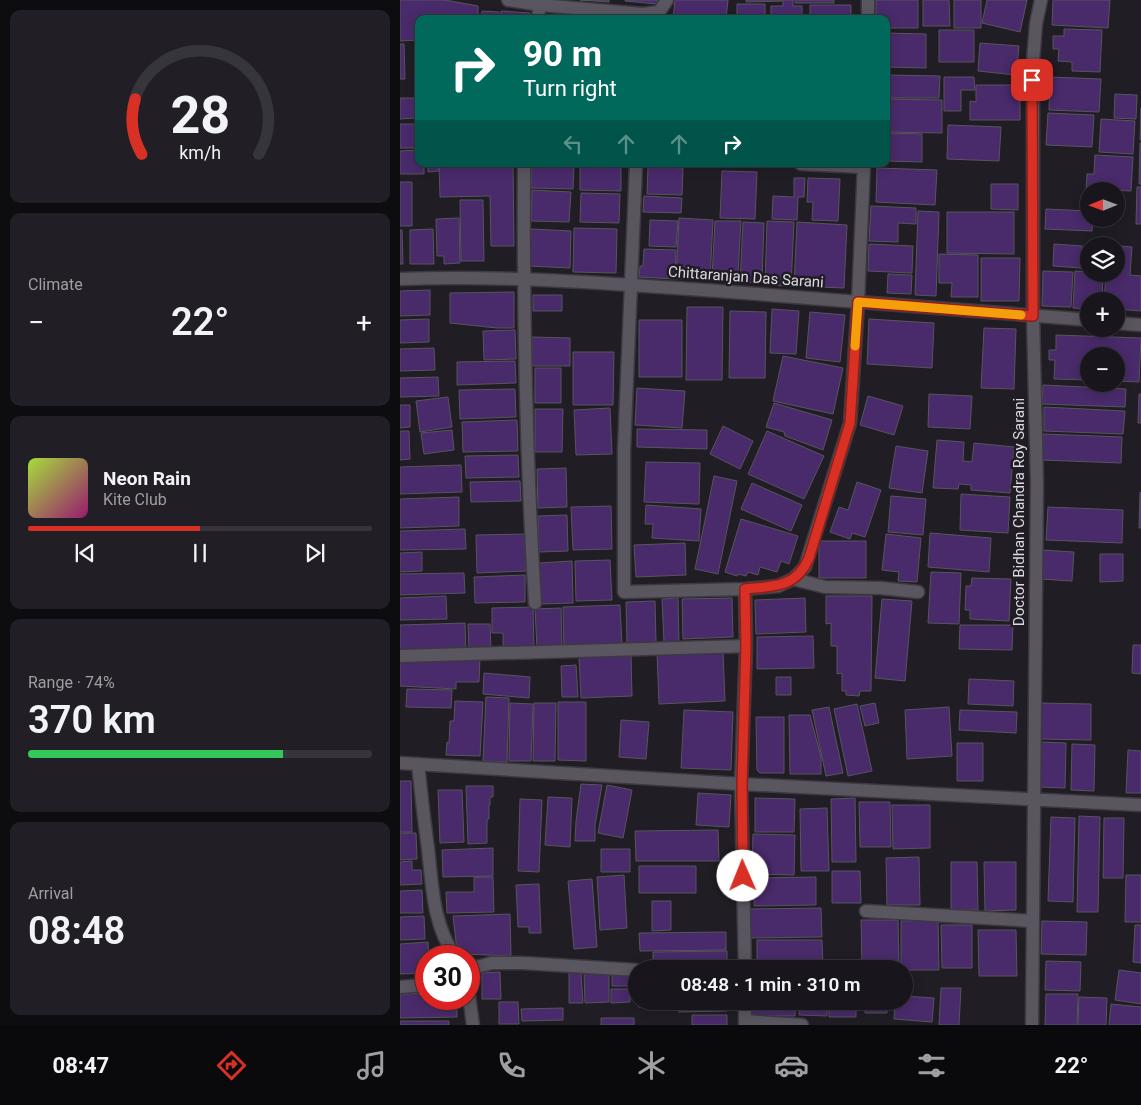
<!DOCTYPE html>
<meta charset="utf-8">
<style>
:root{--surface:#18161c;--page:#211f25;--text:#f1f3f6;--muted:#9f9fa3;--line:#36353b;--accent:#d93025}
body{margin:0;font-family:Roboto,sans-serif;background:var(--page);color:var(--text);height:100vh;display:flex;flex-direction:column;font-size:19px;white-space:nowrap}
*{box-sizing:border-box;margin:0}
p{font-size:16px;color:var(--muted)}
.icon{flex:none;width:28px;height:28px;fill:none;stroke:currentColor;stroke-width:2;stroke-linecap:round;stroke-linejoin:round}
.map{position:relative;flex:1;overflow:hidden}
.sheet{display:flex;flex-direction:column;gap:10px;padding:10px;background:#0d0c0f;width:400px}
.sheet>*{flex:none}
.top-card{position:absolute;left:15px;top:15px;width:475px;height:152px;border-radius:10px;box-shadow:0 2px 12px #0003,0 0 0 1px var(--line);background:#00695c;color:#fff;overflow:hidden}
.needle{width:32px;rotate:269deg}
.fabs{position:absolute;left:680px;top:182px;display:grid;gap:10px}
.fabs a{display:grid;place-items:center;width:45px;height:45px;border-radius:50%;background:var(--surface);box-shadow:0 2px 12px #0003,0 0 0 1px var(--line);font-size:25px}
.speed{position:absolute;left:15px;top:945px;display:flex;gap:10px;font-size:25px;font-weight:700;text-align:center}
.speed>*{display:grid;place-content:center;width:65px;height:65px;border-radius:50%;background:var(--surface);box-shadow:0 2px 12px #0003,0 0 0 1px var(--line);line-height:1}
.speed .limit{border:8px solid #d22;background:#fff;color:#111}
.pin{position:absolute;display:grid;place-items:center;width:42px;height:42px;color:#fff;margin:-21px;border-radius:10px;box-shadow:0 2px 8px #0006}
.me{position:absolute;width:55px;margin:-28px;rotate:359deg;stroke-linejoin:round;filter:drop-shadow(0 0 4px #0008)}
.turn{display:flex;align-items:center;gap:18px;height:105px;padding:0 25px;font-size:22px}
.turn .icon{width:65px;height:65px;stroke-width:2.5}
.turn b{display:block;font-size:35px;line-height:42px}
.lanes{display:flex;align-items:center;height:48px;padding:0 25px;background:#0003;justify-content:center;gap:25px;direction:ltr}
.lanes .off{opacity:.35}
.big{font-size:38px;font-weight:600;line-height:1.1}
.sheet .card{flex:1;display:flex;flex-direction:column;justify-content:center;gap:8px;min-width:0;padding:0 18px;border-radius:10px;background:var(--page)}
.sheet .dial{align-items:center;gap:0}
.dial svg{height:130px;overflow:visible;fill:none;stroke:var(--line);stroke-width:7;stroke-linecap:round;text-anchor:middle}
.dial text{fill:var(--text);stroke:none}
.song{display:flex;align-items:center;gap:15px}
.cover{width:60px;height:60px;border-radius:8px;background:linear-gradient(135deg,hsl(80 70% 55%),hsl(320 70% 35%))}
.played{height:5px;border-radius:2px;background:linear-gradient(90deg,var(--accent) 50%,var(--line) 50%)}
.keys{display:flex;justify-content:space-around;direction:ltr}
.heat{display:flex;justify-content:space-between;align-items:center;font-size:28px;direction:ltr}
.charge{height:8px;border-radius:4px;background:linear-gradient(90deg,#34c759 74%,var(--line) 0)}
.trip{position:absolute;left:228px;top:960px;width:285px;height:50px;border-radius:25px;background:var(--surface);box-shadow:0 2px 12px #0003,0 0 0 1px var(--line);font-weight:600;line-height:50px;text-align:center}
.tabs{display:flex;height:80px;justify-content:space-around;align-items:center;background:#0a090b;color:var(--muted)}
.tabs .icon{width:35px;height:35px}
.tabs .active{color:var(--accent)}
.tabs b{font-size:22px;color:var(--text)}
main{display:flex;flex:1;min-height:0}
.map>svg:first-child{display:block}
</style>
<main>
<section class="sheet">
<div class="card dial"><svg viewBox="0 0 100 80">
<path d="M14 69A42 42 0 1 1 86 69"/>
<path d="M14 69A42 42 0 0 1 10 35" stroke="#d93025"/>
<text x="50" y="56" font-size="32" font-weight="700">28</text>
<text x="50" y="72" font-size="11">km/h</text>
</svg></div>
<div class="card"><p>Climate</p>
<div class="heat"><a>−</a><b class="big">22°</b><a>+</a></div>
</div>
<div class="card">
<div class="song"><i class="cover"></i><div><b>Neon Rain</b><p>Kite Club</p></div></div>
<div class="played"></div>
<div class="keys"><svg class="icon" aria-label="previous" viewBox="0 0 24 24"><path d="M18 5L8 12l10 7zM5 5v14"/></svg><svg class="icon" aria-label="pause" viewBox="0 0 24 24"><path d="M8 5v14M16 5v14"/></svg><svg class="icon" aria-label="next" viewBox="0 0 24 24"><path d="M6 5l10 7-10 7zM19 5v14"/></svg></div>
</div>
<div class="card"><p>Range · 74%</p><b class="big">370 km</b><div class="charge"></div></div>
<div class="card"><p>Arrival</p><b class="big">08:48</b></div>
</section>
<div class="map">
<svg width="741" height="1025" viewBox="0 0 741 1025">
<rect width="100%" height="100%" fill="#201d25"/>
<path fill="#492a6b" stroke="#58545e" d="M 0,0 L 45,0 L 78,6 L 78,19 L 19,19 L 19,40 L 0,41 Z
M 180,0 L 209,0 L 209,2 Z
M 225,0 L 257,0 L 257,4 L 225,1 Z
M 275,0 L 328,0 L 326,19 L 273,19 Z
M 346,0 L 393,0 L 393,6 L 402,6 L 402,19 L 371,19 L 371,6 L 383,6 L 383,1 L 346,2 Z
M 395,0 L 434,0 L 434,3 L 395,3 Z
M 476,0 L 518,0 L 518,28 L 486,28 L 486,19 L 476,19 Z
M 523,0 L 549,0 L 550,26 L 523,26 Z
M 554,0 L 581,0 L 581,28 L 554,28 Z
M 587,0 L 627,0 L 620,32 L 582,23 Z
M 653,0 L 710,0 L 708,28 L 652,25 Z
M 337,4 L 365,4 L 365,19 L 337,19 Z
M 410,5 L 451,5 L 451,19 L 410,19 Z
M 82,11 L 99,12 L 98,19 L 81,19 Z
M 101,11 L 130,13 L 130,19 L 100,19 Z
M 664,29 L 702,30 L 700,72 L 672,71 L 672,62 L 658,61 L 659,49 L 653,49 L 653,36 L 664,36 Z
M 539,30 L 574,30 L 574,62 L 539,62 Z
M 486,33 L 526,34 L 526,68 L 486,67 Z
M 580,43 L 619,46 L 616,75 L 578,71 Z
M 0,44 L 4,44 L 5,79 L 0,79 Z
M 490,75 L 540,76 L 539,98 L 490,98 Z
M 544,77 L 574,77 L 575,90 L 561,90 L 561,111 L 544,111 Z
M 650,77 L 701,79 L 699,112 L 649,110 Z
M 576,85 L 620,85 L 620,120 L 570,120 L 570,101 L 576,102 Z
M 715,94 L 737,95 L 736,119 L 714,118 Z
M 0,98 L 15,98 L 16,118 L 0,119 Z
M 486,99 L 542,100 L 542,133 L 486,132 Z
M 741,108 L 741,140 L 740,140 Z
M 648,113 L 694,115 L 692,147 L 646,145 Z
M 701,119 L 735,121 L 733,154 L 699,152 Z
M 0,124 L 19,124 L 19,148 L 0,148 Z
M 548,125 L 601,127 L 599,161 L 547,159 Z
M 486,133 L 522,134 L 522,162 L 486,161 Z
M 740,143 L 741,143 L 741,184 L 739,184 Z
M 19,150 L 19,164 L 24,164 L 24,174 L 0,174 L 0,151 Z
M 695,155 L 733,157 L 731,191 L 693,189 L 694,191 L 686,191 L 687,174 L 694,174 Z
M 28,164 L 39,164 L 39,171 L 28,172 Z
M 39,164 L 113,164 L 114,246 L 91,246 L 90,196 L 40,197 Z
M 132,164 L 174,164 L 173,189 L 131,188 Z
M 180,164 L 221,164 L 221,191 L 180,190 Z
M 248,166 L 283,168 L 282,195 L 247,194 Z
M 477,168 L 537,170 L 535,205 L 476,202 Z
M 322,171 L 357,172 L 355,219 L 320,218 Z
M 394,178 L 405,178 L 404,197 L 398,197 L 397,220 L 372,219 L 373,196 L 394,197 Z
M 408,178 L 440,179 L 438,221 L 412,220 L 413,202 L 407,202 Z
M 0,182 L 12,182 L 12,226 L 0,226 Z
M 591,184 L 618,184 L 618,210 L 591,209 Z
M 737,187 L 741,187 L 741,224 L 736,224 Z
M 132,190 L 171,192 L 169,222 L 131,221 Z
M 181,193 L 220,194 L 219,223 L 180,222 Z
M 244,196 L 282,198 L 281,213 L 243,212 Z
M 60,200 L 83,200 L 84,261 L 61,261 Z
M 471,206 L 516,208 L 516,224 L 498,223 L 498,242 L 469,241 Z
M 646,209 L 689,211 L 689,219 L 693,219 L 692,231 L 645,229 Z
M 518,211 L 539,212 L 536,296 L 515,295 Z
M 547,212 L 614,212 L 614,254 L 547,253 Z
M 59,218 L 60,263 L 44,264 L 44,256 L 37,256 L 36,219 Z
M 279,218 L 313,220 L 310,280 L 276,279 Z
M 250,220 L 278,221 L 276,247 L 249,246 Z
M 315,221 L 341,221 L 338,274 L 327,274 L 327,278 L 312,278 Z
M 367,221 L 394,222 L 391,286 L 365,285 Z
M 343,222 L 364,223 L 362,283 L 340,282 Z
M 397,222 L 447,225 L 444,288 L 394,286 Z
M 174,228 L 217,229 L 216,273 L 173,272 Z
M 33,229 L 34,264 L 10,264 L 10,230 Z
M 131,229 L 171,231 L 170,268 L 129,266 Z
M 0,230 L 2,230 L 3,264 L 0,264 Z
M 469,244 L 513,246 L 512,273 L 468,271 Z
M 654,244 L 682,246 L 681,268 L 653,266 Z
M 707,245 L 732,247 L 730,275 L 741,276 L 741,311 L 716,309 L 716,301 L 704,301 L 706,274 L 716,274 L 716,246 Z
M 244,249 L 276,250 L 275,279 L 239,277 L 240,266 L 243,266 Z
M 539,254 L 578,255 L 578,297 L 551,297 L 552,283 L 539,283 Z
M 581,258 L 620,258 L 619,301 L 581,301 Z
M 643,271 L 673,272 L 671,307 L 642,306 Z
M 675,271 L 689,272 L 689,274 L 703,274 L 702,301 L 689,301 L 689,309 L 673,308 Z
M 488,274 L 512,275 L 511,294 L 487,293 Z
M 30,290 L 30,315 L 0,316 L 0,291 Z
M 114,292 L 114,328 L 97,328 L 50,323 L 50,293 Z
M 133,295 L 162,295 L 162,311 L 133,311 Z
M 287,307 L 323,307 L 322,380 L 286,380 Z
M 372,309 L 399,311 L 396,354 L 370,353 Z
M 330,311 L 366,312 L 365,378 L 329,378 Z
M 410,312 L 445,315 L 440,362 L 406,358 Z
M 29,319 L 29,342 L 0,343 L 0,320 Z
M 469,319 L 534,323 L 532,368 L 467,364 Z
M 239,320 L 282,320 L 282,377 L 239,377 Z
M 584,328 L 616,329 L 614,389 L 581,388 Z
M 115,330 L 116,359 L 84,360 L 83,331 Z
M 656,335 L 741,338 L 739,382 L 716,381 L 716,356 L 689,356 L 689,380 L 654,379 L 655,360 L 649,360 L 649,350 L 656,350 Z
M 132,337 L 170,338 L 170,366 L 132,366 Z
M 34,348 L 35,370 L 0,371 L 0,349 Z
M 173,352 L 214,352 L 213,405 L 173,405 Z
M 383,356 L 443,368 L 433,414 L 373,401 Z
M 115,361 L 116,383 L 57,385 L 57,362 Z
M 135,368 L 161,368 L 161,403 L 135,403 Z
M 38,377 L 39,396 L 0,397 L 0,378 Z
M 643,385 L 726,389 L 725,407 L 642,404 Z
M 237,388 L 285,391 L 282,428 L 235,425 Z
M 115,389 L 116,417 L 60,419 L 59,390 Z
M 529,394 L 572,396 L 570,429 L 528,427 Z
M 739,394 L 741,394 L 741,423 L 738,423 Z
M 468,396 L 503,406 L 494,435 L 460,425 Z
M 48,397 L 52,427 L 20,432 L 16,401 Z
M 374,403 L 432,420 L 423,450 L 385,436 L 384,432 L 366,427 Z
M 0,405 L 10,405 L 10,427 L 0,428 Z
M 644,407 L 725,411 L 723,434 L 644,431 Z
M 210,408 L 212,454 L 176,455 L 174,410 Z
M 135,409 L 163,409 L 162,452 L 135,452 Z
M 117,420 L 118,451 L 63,452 L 62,422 Z
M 323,426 L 353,441 L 340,469 L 310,454 Z
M 237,429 L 307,430 L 307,449 L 237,447 Z
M 52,430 L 54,450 L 24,454 L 21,433 Z
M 0,431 L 9,431 L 10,459 L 0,460 Z
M 367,431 L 424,456 L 404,499 L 348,474 Z
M 643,434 L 722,437 L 721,463 L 642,460 Z
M 537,440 L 564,442 L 563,461 L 572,462 L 574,443 L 614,447 L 610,493 L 571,490 L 571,485 L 559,484 L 558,489 L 533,488 Z
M 496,446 L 528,451 L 522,493 L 489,488 Z
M 118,455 L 119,477 L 66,478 L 65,456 Z
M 246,462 L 300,463 L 299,504 L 244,502 Z
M 61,465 L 62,492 L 0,494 L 0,467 Z
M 166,468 L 167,507 L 138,508 L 137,469 Z
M 314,476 L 337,481 L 318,574 L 295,569 Z
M 120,481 L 121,501 L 71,502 L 70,482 Z
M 457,482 L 481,490 L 465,537 L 452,533 L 450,539 L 430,532 L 439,507 L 448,510 Z
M 352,483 L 402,505 L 391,531 L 341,509 Z
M 740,492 L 741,493 L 741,528 L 739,528 Z
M 561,494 L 610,497 L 608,533 L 560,530 Z
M 491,496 L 526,499 L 523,535 L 488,532 Z
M 59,497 L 59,526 L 0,528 L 0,499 Z
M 246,505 L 301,509 L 299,541 L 252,538 L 253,524 L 245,524 Z
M 211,506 L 212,549 L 173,550 L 171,507 Z
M 648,507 L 723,510 L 722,543 L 646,540 Z
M 167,515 L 168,551 L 139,552 L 138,516 Z
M 341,519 L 398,536 L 389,564 L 381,561 L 377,572 L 360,567 L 358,575 L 348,572 L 346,576 L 338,574 L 337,576 L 325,572 Z
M 65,529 L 66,549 L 0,550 L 0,531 Z
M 530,533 L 591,538 L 589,572 L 528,567 Z
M 125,534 L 126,571 L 77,573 L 76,535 Z
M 486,534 L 521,538 L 517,582 L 498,581 L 499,572 L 482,570 Z
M 419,541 L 466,541 L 466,578 L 419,578 Z
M 285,543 L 286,575 L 236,577 L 234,545 Z
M 642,550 L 674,552 L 672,581 L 640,579 Z
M 22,552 L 22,571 L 0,572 L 0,553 Z
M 700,554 L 723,554 L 723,581 L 700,582 Z
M 210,560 L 212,600 L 176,601 L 175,561 Z
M 172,561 L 173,603 L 141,604 L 139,563 Z
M 531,572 L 561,573 L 559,624 L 528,623 Z
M 64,573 L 65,593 L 0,595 L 0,574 Z
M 125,575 L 125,602 L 75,603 L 74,577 Z
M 572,578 L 611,579 L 609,621 L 570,619 L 570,610 L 565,610 L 566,586 L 571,586 Z
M 46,596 L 47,619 L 0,620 L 0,598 Z
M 426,596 L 472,596 L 471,691 L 460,691 L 459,696 L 446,695 L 446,691 L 442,691 L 442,673 L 437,674 L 437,646 L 431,646 L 431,623 L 426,624 Z
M 278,598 L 279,643 L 264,643 L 262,599 Z
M 332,598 L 333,637 L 283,639 L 282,599 Z
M 405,598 L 406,632 L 356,634 L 355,600 Z
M 482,599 L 512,601 L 505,681 L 475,678 Z
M 255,601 L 256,642 L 227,643 L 226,602 Z
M 220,605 L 222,645 L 164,647 L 163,607 Z
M 133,607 L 134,649 L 103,650 L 103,633 L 92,633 L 92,608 Z
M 161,608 L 162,647 L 137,648 L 135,609 Z
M 65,623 L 66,652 L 0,654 L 0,625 Z
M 68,624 L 90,624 L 91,650 L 69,650 Z
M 560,625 L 613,625 L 612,650 L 559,649 Z
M 413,636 L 414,668 L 357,669 L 357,637 Z
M 733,645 L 741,645 L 741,674 L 732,673 Z
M 323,651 L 325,701 L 259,704 L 257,654 Z
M 231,655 L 232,696 L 181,698 L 179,657 Z
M 80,657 L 79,682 L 56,682 L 56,689 L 0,686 L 0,658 Z
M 176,665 L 178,697 L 162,697 L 161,666 Z
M 84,673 L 130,677 L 129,698 L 83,694 Z
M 376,677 L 391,677 L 391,695 L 376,695 Z
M 569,679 L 614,681 L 613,706 L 568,704 Z
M 7,689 L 52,690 L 51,708 L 6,707 Z
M 86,697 L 109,698 L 107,762 L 83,761 Z
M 55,701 L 83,702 L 80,756 L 46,755 L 47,742 L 49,743 L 50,721 L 54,721 Z
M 158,702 L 186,702 L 186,761 L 158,760 Z
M 110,703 L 133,704 L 131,761 L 109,761 Z
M 134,703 L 156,703 L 155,761 L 133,761 Z
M 475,703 L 479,723 L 465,726 L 460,706 Z
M 640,703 L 691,704 L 691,740 L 640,739 Z
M 457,704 L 472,771 L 448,776 L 434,709 Z
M 429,707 L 443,773 L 426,776 L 412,710 Z
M 549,707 L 552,756 L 507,759 L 505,710 Z
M 284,710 L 333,712 L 331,770 L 281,768 Z
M 560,710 L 617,712 L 616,733 L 559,730 Z
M 389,715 L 410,715 L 421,757 L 421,774 L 390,774 Z
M 356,717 L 384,717 L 384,773 L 360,773 L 357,770 Z
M 221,720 L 249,722 L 246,759 L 219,757 Z
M 640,742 L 666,743 L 665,788 L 639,787 Z
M 557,743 L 583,743 L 583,781 L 557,781 Z
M 672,744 L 695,745 L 694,791 L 671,790 Z
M 728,750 L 741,751 L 741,793 L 726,793 Z
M 0,781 L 11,781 L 12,832 L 0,832 Z
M 181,784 L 202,785 L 195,825 L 195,841 L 175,841 L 176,821 Z
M 207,785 L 232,790 L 223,838 L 198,833 Z
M 66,786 L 93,786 L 93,797 L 90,797 L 90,805 L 89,805 L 89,819 L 87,819 L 87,843 L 68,844 Z
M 38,790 L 62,790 L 64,842 L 40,843 Z
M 298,793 L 331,795 L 329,827 L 296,825 Z
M 148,797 L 172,798 L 170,847 L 145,845 Z
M 355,798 L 395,799 L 394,832 L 355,832 Z
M 455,798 L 456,862 L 432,862 L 431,799 Z
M 120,799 L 142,800 L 139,872 L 118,871 Z
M 459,802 L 490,802 L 491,847 L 460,847 Z
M 492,805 L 530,805 L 530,848 L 493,849 Z
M 427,808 L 429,871 L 401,871 L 400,809 Z
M 679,816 L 700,817 L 698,912 L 677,912 Z
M 651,817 L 675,818 L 673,902 L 648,901 Z
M 704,818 L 724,818 L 723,878 L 703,878 Z
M 318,830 L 319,861 L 236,861 L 235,831 Z
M 0,833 L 16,833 L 17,859 L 0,860 Z
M 353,834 L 395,835 L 394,875 L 352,874 Z
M 93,848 L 93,876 L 43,877 L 42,850 Z
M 201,849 L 230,849 L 230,872 L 201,872 Z
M 519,857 L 520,905 L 487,905 L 486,858 Z
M 12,861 L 12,870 L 21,870 L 22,884 L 0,885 L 0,862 Z
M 551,862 L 577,862 L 578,910 L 551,910 Z
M 584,862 L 616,862 L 616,910 L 585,911 Z
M 239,866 L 296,866 L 296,893 L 239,893 Z
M 432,871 L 460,871 L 461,903 L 432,903 Z
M 224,875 L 227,928 L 200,930 L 197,877 Z
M 726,875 L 741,875 L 741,922 L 725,922 Z
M 74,877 L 93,877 L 94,912 L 47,913 L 46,892 L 74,892 Z
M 416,877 L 416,905 L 354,906 L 354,878 Z
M 192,879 L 197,947 L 174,949 L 168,881 Z
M 139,884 L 141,933 L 129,933 L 129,927 L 118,927 L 116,885 Z
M 22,890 L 23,913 L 0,913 L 0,891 Z
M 252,901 L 271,901 L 271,930 L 252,931 Z
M 421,908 L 422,937 L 350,938 L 350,909 Z
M 110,914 L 111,956 L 64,954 L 59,948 L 56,942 L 53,916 Z
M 24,916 L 25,939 L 0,940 L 0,917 Z
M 461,920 L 498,920 L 499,966 L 462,967 Z
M 538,920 L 539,970 L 504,970 L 504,969 L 501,969 L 501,921 Z
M 642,921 L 687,922 L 686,955 L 641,954 Z
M 541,925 L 572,925 L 572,968 L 542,968 Z
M 735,925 L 741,925 L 741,963 L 733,962 Z
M 578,930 L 616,930 L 617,976 L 579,976 Z
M 326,932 L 326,950 L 240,951 L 239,933 Z
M 357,940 L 422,940 L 423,967 L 357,967 Z
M 28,942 L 29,956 L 26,956 L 26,973 L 0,974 L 0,944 Z
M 327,951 L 327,968 L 253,969 L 253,952 Z
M 646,961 L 681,962 L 680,991 L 645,990 Z
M 719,970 L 741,973 L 741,1004 L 715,1000 Z
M 100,972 L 101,999 L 82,999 L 82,973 Z
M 169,972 L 181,972 L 183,1003 L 169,1003 Z
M 209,972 L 209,1002 L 185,1003 L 184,973 Z
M 212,973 L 231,973 L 231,986 L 212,986 Z
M 541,988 L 561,988 L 559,1025 L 539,1025 Z
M 211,989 L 230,989 L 230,1002 L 211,1003 Z
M 26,993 L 26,999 L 57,999 L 57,1017 L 0,1018 L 0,994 Z
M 646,994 L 678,994 L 677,1025 L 645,1025 Z
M 504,996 L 534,998 L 532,1022 L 494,1019 L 495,1001 L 504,1001 Z
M 679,997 L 707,998 L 706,1025 L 678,1025 Z
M 239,1001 L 265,1001 L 265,1007 L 239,1007 Z
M 279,1001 L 327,1001 L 327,1011 L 279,1012 Z
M 349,1001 L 396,1001 L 395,1016 L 349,1016 Z
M 400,1001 L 427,1001 L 427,1016 L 399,1015 Z
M 429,1001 L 456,1001 L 456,1017 L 429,1017 Z
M 465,1001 L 487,1001 L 487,1013 L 465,1013 Z
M 99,1002 L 118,1002 L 119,1024 L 99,1024 Z
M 711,1004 L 741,1007 L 741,1025 L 709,1025 Z
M 163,1008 L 163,1020 L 122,1021 L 121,1009 Z
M 292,1015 L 327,1015 L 327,1025 L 292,1025 Z
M 201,1018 L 234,1018 L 234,1025 L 201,1025 Z
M 0,1021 L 49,1021 L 49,1025 L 0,1025 Z"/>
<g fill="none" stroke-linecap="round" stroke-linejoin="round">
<g stroke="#3c3a40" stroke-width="15">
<path id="minor" d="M 108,0 L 140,5 L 243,14 L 259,12 L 267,0
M 138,19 L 140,0
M 468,19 L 468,0
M 124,164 C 123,311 126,457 135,603
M 236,164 L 224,450 L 224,592 L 345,589 L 378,586 L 393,579 L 405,567 L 450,423 L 458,302 L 464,164
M 401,164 L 464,167
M 0,279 C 111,275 221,284 331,292 C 451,301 570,310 689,320
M 716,323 L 741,325
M 393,579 L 425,587 L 481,588 L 518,592
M 0,656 L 346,646
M 0,763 L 341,784 L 741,805
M 18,764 C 21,792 24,820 28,848 C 32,884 33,926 55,956
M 466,911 L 633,921
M 69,969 L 92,963 L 123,963 L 236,970
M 345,969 L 341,784 L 346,646 L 345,589
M 0,987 L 26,985
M 69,996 L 73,1025
M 345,1001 L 345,1025
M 345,1021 L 402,1025
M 632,1025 L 637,483 L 633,316 L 633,61 L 636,24 L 641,0"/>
</g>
<use href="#minor" stroke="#5a5660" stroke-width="12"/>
</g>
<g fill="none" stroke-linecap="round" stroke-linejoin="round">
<g stroke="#8d1f18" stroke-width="12">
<path id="route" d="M 343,876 L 342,784 L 346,646 L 345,589 C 374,586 396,588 409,558 L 450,423 L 458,302 L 633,316 L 632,80"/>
</g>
<use href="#route" stroke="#d93025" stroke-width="9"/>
<path stroke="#f59e0b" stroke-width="9" d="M 455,346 L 458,302 L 621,315"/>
</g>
<g text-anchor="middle" stroke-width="5" stroke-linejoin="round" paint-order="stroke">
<g font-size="15" fill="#dcdae0" stroke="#201d25">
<text transform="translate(346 277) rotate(4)" y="5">Chittaranjan Das Sarani</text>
<text transform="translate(619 512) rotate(-90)" y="5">Doctor Bidhan Chandra Roy Sarani</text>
</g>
</g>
</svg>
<div class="fabs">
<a><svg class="needle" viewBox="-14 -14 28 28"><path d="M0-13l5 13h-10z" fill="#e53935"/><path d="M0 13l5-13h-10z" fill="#9f9fa3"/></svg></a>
<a><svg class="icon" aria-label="layers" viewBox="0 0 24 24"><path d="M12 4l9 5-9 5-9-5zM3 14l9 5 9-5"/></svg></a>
<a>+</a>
<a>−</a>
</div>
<div class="speed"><div class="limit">30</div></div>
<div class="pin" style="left:632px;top:80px;background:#d93025"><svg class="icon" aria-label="arrive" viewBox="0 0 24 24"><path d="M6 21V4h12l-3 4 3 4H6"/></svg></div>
<svg class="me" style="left:343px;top:876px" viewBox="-20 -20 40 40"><circle r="19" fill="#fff"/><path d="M0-13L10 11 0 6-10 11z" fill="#d93025"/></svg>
<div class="trip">08:48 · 1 min · 310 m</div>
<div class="top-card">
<div class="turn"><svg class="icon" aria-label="right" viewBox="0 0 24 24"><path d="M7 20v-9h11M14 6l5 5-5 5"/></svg><div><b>90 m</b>Turn right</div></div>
<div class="lanes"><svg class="icon off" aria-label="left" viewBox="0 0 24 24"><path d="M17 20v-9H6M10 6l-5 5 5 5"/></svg><svg class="icon off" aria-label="ahead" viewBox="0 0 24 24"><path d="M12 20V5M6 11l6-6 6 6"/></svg><svg class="icon off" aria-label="ahead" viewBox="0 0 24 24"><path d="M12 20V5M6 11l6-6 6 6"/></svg><svg class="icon" aria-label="right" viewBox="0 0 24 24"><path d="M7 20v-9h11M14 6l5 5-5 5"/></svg></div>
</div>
</div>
</main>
<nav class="tabs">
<b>08:47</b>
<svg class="icon active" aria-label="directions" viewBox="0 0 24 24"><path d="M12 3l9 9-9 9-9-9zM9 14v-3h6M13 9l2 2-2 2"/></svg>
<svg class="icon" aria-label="music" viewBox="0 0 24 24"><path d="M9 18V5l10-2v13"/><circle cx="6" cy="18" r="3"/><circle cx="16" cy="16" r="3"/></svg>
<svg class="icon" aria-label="phone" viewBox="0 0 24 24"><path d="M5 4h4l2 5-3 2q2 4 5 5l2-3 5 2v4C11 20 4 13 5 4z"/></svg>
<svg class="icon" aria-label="climate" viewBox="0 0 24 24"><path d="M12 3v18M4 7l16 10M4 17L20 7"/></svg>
<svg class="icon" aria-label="car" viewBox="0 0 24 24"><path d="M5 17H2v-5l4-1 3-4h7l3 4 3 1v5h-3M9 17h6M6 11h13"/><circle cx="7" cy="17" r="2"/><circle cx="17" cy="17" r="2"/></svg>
<svg class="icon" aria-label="filters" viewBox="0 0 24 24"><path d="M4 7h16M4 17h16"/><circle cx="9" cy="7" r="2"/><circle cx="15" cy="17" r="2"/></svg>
<b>22°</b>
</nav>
